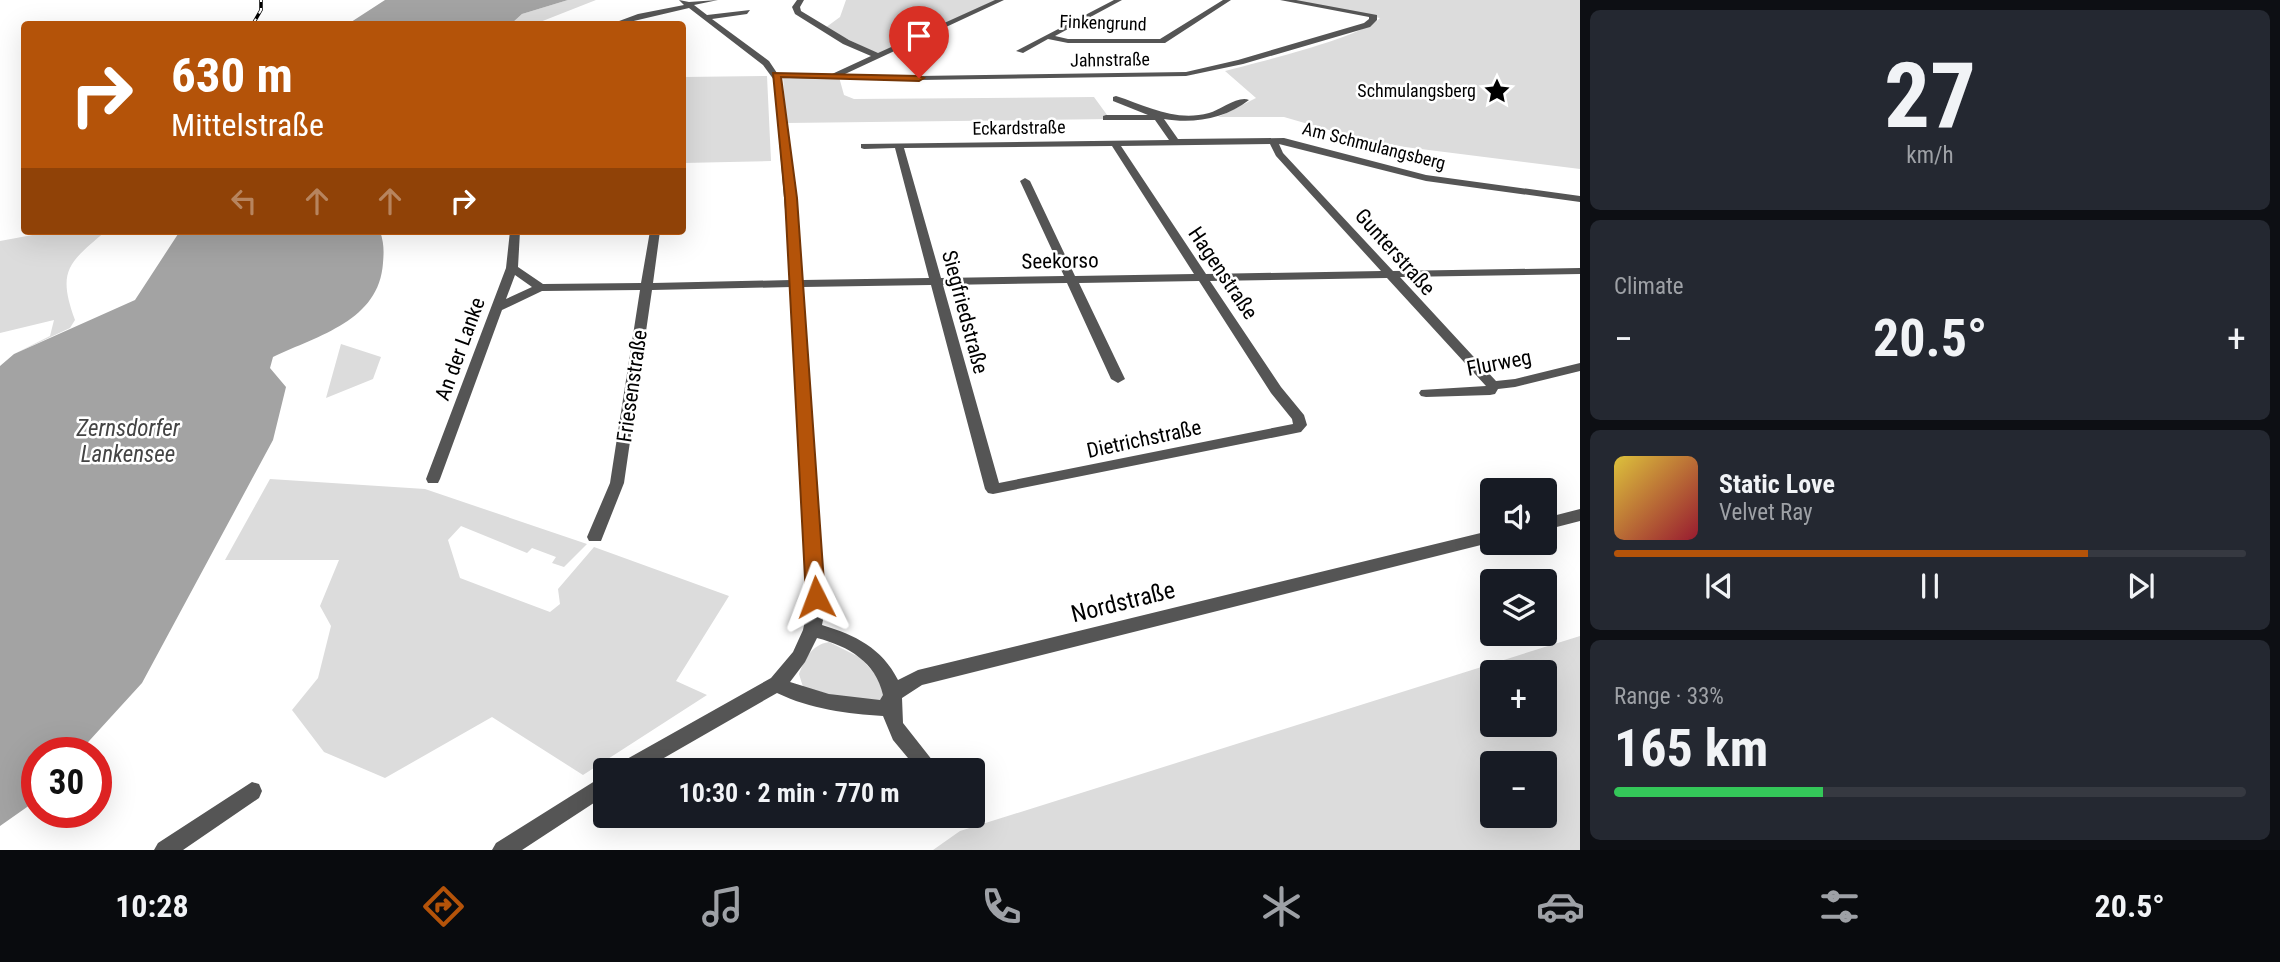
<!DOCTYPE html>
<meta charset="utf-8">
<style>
:root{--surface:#171b24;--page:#242831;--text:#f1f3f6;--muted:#9ea1a6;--line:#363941;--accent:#b45309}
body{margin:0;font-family:"Roboto Condensed",sans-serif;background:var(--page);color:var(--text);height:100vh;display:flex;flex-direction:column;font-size:26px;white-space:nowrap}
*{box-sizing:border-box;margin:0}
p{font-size:23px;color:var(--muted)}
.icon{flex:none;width:38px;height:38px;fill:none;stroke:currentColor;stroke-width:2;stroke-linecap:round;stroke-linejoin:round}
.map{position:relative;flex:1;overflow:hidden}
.side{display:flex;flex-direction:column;gap:10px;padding:10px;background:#0d0f14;width:700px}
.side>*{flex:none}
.hud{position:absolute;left:21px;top:21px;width:665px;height:214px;border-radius:7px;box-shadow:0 7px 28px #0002;background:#b45309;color:#fff;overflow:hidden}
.buttons{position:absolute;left:1480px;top:478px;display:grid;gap:14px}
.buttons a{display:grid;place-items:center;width:77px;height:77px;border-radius:7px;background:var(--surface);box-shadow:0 7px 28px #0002;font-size:35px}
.speed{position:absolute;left:21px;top:737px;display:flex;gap:14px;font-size:35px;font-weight:700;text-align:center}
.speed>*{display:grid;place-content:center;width:91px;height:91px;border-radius:50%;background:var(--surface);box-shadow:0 7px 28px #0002;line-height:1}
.speed .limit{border:10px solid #d22;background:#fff;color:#111}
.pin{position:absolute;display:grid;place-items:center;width:60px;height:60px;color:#fff;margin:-72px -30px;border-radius:50% 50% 50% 0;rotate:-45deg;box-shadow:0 0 7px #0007}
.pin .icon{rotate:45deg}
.me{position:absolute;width:77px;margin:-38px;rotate:357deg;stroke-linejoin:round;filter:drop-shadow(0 0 5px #0008)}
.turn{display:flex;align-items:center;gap:24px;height:147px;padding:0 35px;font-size:32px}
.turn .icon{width:91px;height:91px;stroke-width:2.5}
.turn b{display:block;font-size:49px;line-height:60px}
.lanes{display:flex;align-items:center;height:66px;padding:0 35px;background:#0003;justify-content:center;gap:35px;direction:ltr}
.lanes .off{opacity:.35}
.big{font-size:52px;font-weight:700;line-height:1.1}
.side .tile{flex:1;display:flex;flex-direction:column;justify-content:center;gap:10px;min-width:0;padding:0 24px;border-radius:10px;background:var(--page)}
.side .dial{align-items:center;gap:0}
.dial b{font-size:91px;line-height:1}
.song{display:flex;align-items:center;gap:21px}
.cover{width:84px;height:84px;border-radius:10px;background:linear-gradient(135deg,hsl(50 70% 55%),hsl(350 70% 35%))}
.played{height:7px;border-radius:4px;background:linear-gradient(90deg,var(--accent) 75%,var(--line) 75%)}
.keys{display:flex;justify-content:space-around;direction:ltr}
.heat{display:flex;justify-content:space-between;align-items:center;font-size:38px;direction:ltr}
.charge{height:10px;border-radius:5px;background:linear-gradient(90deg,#34c759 33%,var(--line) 0)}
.trip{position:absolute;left:593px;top:758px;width:392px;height:70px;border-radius:7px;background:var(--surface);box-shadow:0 7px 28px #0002;font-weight:700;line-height:70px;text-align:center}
.menu{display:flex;height:112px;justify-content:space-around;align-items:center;background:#090b0e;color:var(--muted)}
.menu .icon{width:49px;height:49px}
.menu .selected{color:var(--accent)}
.menu b{font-size:32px;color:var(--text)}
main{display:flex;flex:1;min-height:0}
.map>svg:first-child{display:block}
</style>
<main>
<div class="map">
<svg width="1580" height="850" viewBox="0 0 1580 850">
<rect width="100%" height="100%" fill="#fff"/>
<path fill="#dcdcdc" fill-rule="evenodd" d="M 568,0 L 596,0 L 535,24 L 511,24 L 522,14 Z
M 846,0 L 996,0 L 878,54 L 825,28 L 840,17 Z
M 1283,0 L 1580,0 L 1580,169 L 1405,147 L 1353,137 L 1284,117 L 1218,117 L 1256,98 L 1225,71 C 1255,63 1363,37 1380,18 Z
M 767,76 L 771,161 L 683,163 L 683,77 Z
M 783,76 L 839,77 L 844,95 L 854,99 L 1094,97 L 1110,119 L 786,123 Z
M 54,231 L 106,231 C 68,263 57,271 75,320 L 70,328 L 14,354 L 50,336 L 54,320 L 0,333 L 0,241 Z
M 341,344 L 381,357 L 373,379 L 326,398 Z
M 270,479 L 425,489 L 587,544 L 564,567 L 552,563 L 556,557 L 532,548 L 527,553 L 461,526 L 448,540 L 460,578 L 550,612 L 560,604 L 558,589 L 594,547 L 729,596 L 676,681 L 707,695 L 583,775 L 492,717 L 385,778 L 324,752 L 292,710 L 318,678 L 331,626 L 320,606 L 339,560 L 225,560 Z
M 1580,636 L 1580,850 L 933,850 L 960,831 ZM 1493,672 L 1545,672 L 1545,724 L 1493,724 ZM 1493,763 L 1545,763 L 1545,816 L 1493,816 Z
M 829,642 L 861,658 L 886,687 L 883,701 L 862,703 L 803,687 L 799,674 C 805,659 811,645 829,642 Z"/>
<path fill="#a3a3a3" d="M 385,0 L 568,0 L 522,14 L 511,24 L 348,24 Z
M 180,231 L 380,231 C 384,243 384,251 383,263 C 379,321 319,335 273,357 L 270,368 L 286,387 L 273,440 L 142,683 L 79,752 L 37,752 L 37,800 L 0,826 L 0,366 L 14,354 L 135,300 Z"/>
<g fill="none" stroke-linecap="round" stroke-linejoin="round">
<path fill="#555" fill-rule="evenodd" d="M 679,0 L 689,2 L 718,0 L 694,5 L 707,15 L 750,10 L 747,14 L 712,19 L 769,61 L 777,73 L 832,74 L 871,56 L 843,44 L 795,14 L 792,7 L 797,0 L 804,0 L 800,7 L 801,11 L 849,40 L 878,53 L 995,0 L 1004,0 L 845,74 L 919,76 L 1186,72 L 1238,60 L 1364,23 L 1369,19 L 1369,17 L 1280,0 L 1296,0 L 1377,15 L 1377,20 L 1370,27 L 1243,64 L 1186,76 L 919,80 L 780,78 L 803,280 L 929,278 L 895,148 L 864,149 L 861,148 L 861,144 L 1169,140 L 1155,120 L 1103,120 L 1103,116 L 1106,115 L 1148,115 L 1113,101 L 1113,97 L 1116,96 C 1147,106 1175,122 1209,113 C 1220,110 1239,95 1249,100 C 1225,119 1193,124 1164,119 L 1178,139 L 1284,138 L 1426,175 L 1580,196 L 1580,202 L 1426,181 L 1279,144 L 1283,153 L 1393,271 L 1580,268 L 1580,274 L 1400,277 L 1496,381 L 1515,379 L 1580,363 L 1580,371 L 1515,387 L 1498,389 L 1495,394 L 1490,395 L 1426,397 L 1421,396 L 1419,393 L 1421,390 L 1486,386 L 1387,278 L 1210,281 L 1281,387 L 1304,415 L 1307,425 L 1301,432 L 993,494 L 988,493 L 985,489 L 931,285 L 803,287 L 825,610 L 822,625 C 855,635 882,648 898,680 L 918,670 L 1493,530 L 1493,542 L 922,685 L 902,698 L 903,723 L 940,770 L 918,770 L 893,740 L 883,716 C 848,714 810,709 777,693 L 643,770 L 615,770 L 618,764 L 771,678 L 793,652 L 803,630 L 807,610 L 791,287 L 652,290 L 624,483 L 601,541 L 589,541 L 587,537 L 610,483 L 640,290 L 542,291 L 502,310 L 440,479 L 438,483 L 428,483 L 426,479 L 506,268 L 510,231 L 520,231 L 518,267 L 543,284 L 641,283 L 650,231 L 660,231 L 653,283 L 791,280 L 774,80 L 763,65 L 689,8 L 621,24 L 611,24 L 638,14 L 684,5 ZM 1270,144 L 1276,156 L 1381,271 L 1206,274 L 1121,146 ZM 1112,146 L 1194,274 L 1075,276 L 1030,181 L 1025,178 L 1020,181 L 1064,276 L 941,278 L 904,148 ZM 515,275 L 532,287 L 506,299 ZM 1199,281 L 1271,393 L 1292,419 L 1293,424 L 999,483 L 943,285 L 1067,283 L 1111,379 L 1118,383 L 1125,379 L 1079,283 ZM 817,638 C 848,646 876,662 883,695 L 880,700 L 829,694 L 790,682 L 805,662 Z
M 1114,0 L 1122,0 L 1055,36 L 1068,39 L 1160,39 L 1223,0 L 1231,0 L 1165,43 L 1068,43 L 1048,39 L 1023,53 L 1016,51 Z
M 1580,509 L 1580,521 L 1545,530 L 1545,518 Z
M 606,774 L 606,795 L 522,850 L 492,850 L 496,843 Z
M 252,782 L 259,784 L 262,791 L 259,798 L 183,850 L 154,850 L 158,843 Z"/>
<g stroke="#000" stroke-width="3.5">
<path id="rail" d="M 253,24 L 261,10 L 261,0"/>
</g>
<use href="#rail" stroke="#fff" stroke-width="2" stroke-dasharray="6" stroke-linecap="butt"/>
</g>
<path fill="#b45309" stroke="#753606" stroke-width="2" d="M 773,73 L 919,76 L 924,78 L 919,81 L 781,77 L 797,198 L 825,597 L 823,603 L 809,603 L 806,597 L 785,198 Z"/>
<defs>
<g id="sight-bare" transform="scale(2.1)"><path d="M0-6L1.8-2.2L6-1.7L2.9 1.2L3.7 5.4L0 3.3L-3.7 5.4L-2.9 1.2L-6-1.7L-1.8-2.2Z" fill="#000" stroke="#fff" stroke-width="2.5" paint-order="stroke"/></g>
</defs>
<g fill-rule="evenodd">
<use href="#sight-bare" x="1497" y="91"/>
</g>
<g text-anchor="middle" stroke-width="5" stroke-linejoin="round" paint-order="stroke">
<g font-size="18" fill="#000" stroke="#fff">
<text transform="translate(1103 23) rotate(2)" y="6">Finkengrund</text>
<text transform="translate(1110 60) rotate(-1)" y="6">Jahnstraße</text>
<text transform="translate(1019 128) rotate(-1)" y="6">Eckardstraße</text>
<text transform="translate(1374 146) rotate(14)" y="6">Am Schmulangsberg</text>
</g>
<g font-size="18" fill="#000" stroke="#fff" text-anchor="end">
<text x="1476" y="97">Schmulangsberg</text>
</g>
<g font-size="21" fill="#000" stroke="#fff">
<text transform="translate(1395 252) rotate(48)" y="7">Gunterstraße</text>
<text transform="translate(1060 261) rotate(-1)" y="7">Seekorso</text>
<text transform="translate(1223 273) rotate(56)" y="7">Hagenstraße</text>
<text transform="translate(965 312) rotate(75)" y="7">Siegfriedstraße</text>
<text transform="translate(460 349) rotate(-70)" y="7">An der Lanke</text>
<text transform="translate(1499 363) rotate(-11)" y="7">Flurweg</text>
<text transform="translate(632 386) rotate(-82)" y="7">Friesenstraße</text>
<text transform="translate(1144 439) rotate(-12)" y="7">Dietrichstraße</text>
</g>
<g font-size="23" font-style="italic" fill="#444" stroke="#fff">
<text x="128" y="436">Zernsdorfer<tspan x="128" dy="26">Lankensee</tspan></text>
</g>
<g font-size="24" fill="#000" stroke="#fff">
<text transform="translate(1123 602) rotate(-14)" y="8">Nordstraße</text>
</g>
</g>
</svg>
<div class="buttons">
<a><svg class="icon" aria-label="sound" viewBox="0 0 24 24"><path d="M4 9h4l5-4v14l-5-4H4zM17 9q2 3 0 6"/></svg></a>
<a><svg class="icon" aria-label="layers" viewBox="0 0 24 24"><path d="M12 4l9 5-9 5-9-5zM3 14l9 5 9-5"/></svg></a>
<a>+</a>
<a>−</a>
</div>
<div class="speed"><div class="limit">30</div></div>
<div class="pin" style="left:919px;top:78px;background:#d93025"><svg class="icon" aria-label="arrive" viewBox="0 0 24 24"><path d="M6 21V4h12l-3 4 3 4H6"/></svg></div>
<svg class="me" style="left:816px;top:597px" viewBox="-20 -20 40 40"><path d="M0-17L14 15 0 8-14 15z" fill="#b45309" stroke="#fff" stroke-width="4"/></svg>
<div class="trip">10:30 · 2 min · 770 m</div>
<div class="hud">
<div class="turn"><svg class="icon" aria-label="right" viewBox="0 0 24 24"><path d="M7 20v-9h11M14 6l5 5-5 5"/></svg><div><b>630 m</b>Mittelstraße</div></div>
<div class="lanes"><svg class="icon off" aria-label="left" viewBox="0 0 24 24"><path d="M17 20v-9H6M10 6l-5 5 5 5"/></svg><svg class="icon off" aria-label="ahead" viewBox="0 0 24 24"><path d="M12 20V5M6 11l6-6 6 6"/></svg><svg class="icon off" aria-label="ahead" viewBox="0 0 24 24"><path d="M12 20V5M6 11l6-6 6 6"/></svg><svg class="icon" aria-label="right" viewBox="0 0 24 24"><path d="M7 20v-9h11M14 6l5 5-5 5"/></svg></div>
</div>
</div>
<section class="side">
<div class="tile dial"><b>27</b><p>km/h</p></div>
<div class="tile"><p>Climate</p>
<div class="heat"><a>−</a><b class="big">20.5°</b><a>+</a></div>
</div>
<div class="tile">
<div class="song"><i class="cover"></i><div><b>Static Love</b><p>Velvet Ray</p></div></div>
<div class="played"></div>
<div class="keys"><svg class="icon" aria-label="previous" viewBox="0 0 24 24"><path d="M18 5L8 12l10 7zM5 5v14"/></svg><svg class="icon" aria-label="pause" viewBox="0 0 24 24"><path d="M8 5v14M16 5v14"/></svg><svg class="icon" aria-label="next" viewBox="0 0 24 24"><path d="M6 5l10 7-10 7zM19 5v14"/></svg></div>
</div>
<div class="tile"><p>Range · 33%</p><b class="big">165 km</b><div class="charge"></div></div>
</section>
</main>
<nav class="menu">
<b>10:28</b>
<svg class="icon selected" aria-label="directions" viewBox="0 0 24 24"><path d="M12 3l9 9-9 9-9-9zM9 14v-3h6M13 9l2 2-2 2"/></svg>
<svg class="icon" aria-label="music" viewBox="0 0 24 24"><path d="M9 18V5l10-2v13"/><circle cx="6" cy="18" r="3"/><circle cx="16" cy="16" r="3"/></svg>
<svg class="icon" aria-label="phone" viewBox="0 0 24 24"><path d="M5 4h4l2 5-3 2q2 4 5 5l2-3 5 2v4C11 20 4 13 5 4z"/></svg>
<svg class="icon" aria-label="climate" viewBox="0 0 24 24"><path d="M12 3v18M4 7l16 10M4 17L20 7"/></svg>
<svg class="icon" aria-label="car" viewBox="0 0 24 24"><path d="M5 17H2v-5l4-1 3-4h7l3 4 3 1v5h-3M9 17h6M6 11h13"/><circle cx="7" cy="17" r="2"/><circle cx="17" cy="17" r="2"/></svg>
<svg class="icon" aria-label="filters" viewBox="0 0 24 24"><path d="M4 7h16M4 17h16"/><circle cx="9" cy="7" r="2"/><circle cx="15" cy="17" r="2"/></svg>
<b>20.5°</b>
</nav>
